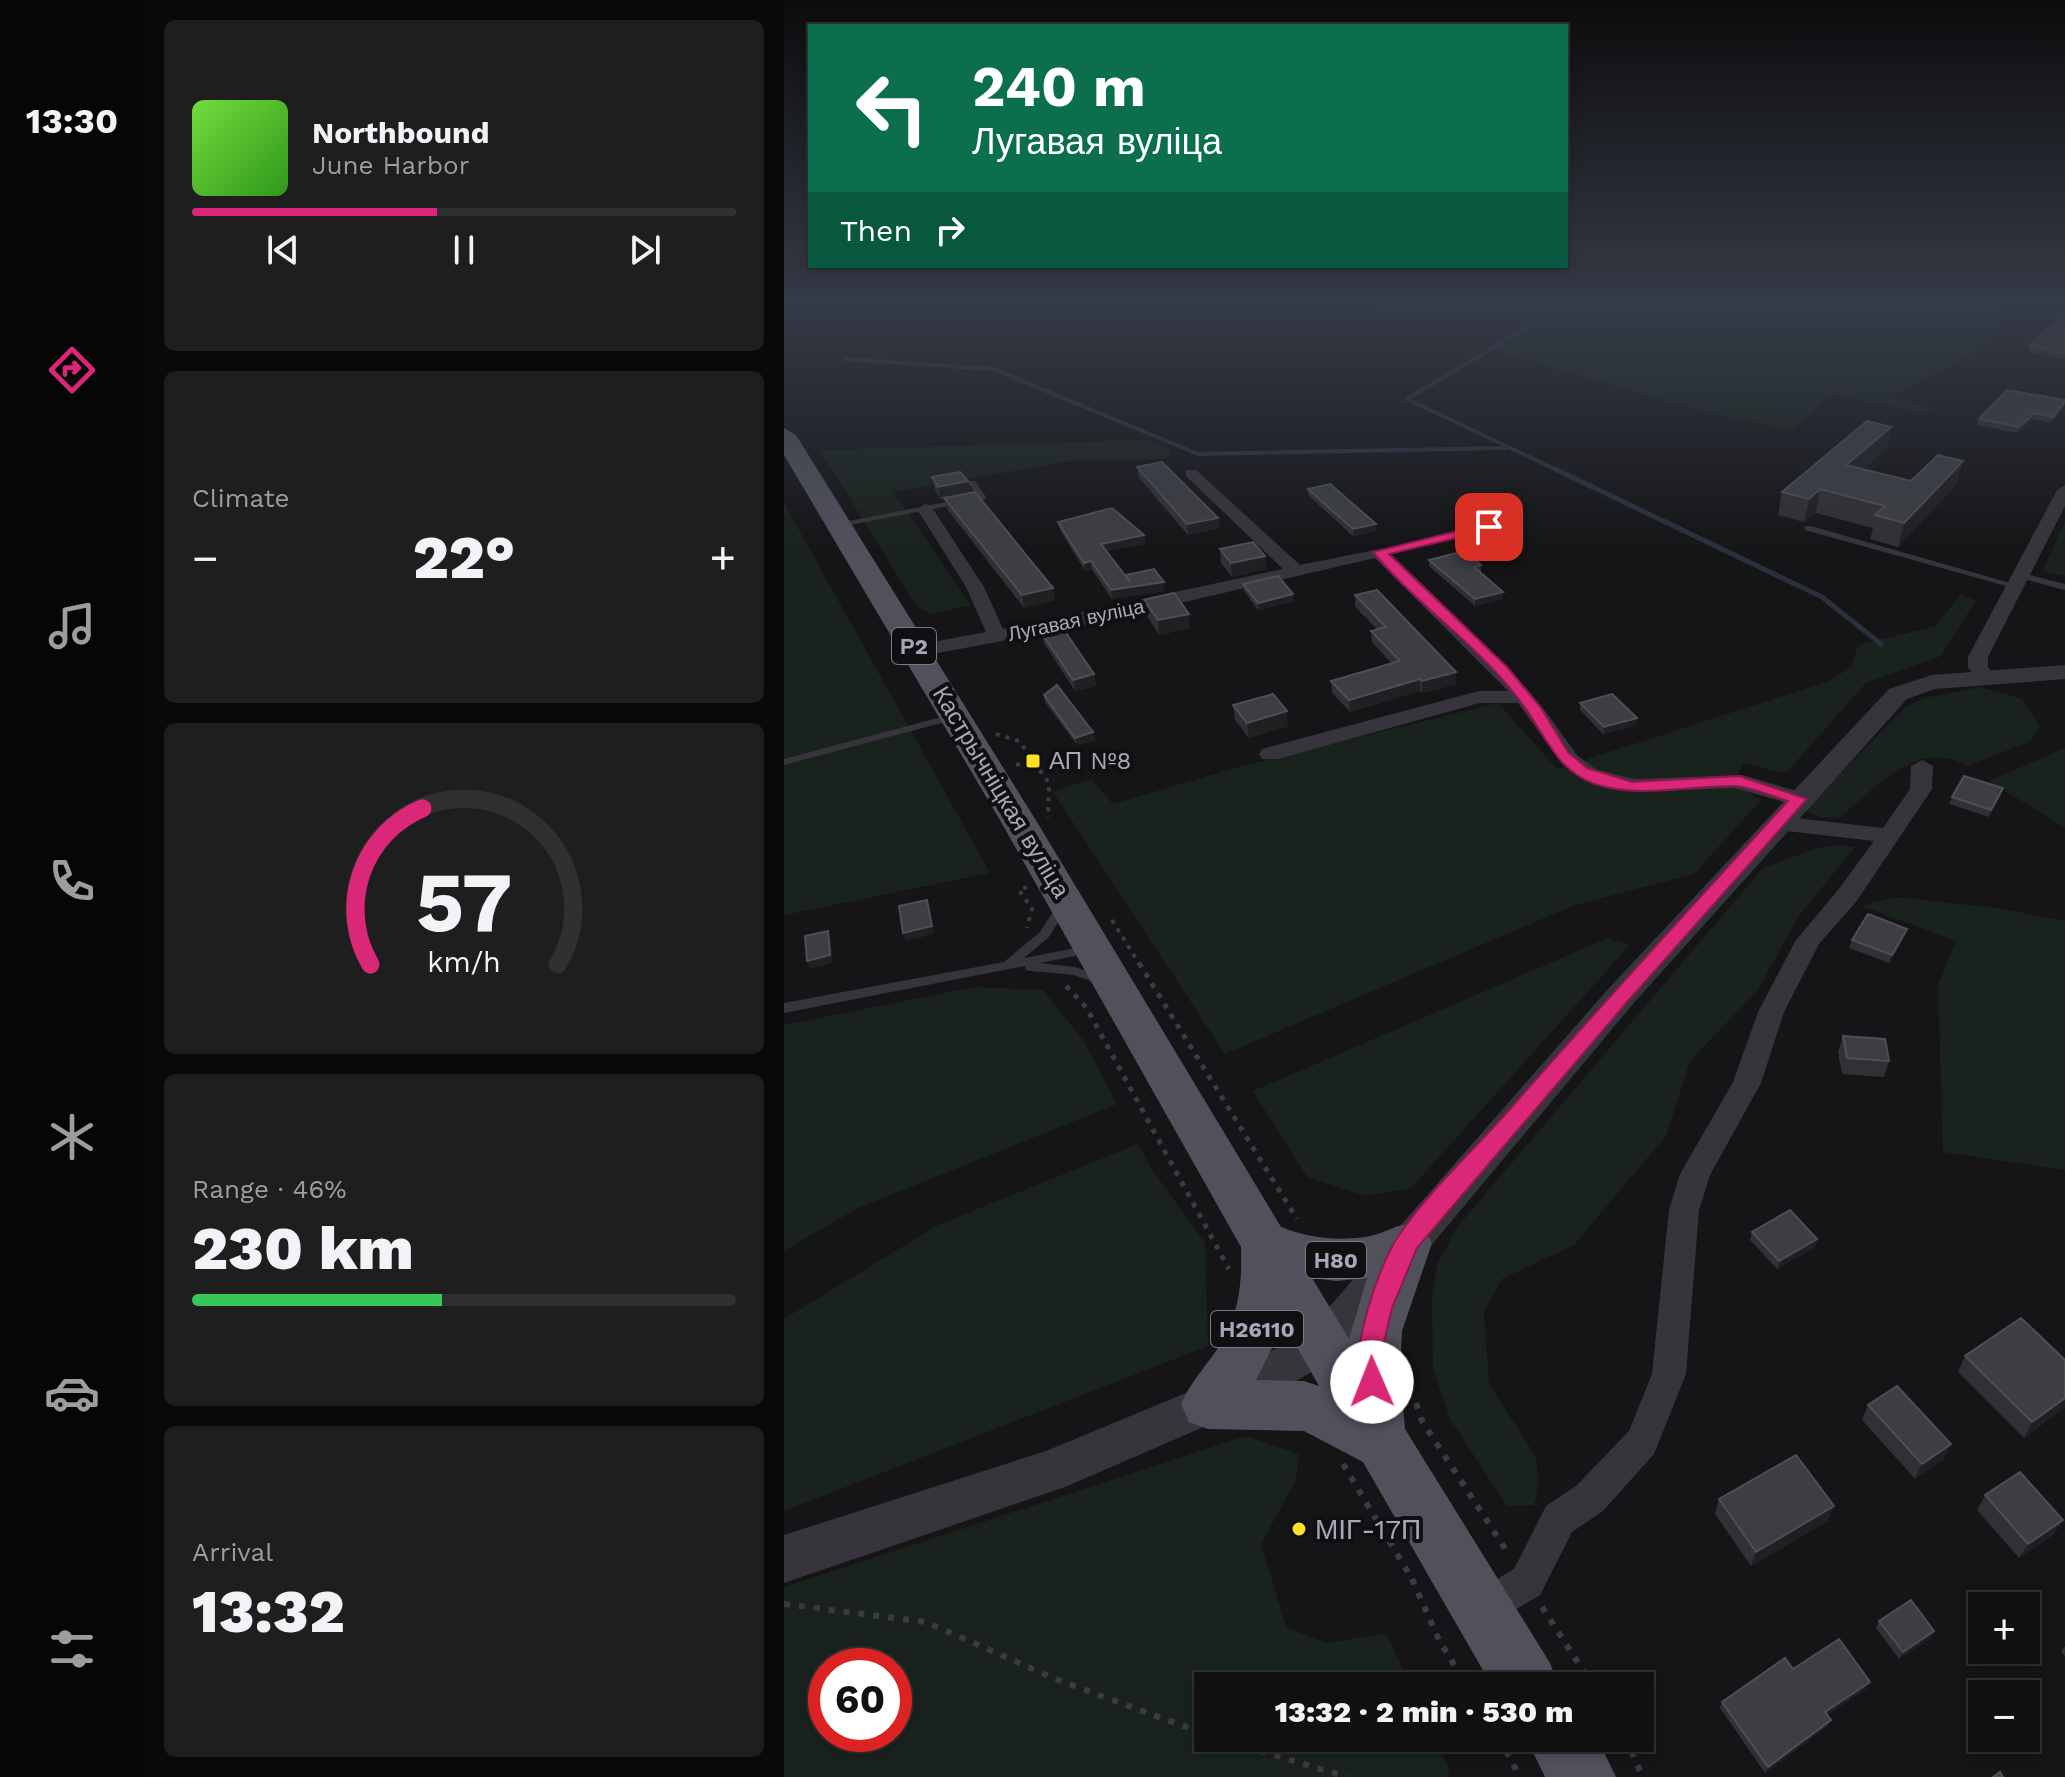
<!DOCTYPE html>
<meta charset="utf-8">
<style>
:root{--surface:#101011;--page:#1e1e1f;--text:#f1f3f6;--muted:#9c9d9f;--line:#303031;--accent:#db2777}
body{margin:0;font-family:"Work Sans",sans-serif;background:var(--page);color:var(--text);height:100vh;display:flex;flex-direction:column;font-size:30px;white-space:nowrap}
*{box-sizing:border-box;margin:0}
p{font-size:26px;color:var(--muted)}
.icon{flex:none;width:44px;height:44px;fill:none;stroke:currentColor;stroke-width:2;stroke-linecap:round;stroke-linejoin:round}
.map{position:relative;flex:1;overflow:hidden}
.panel{display:flex;flex-direction:column;gap:20px;padding:20px;background:#090909;width:640px}
.panel>*{flex:none}
.hud{position:absolute;left:24px;top:24px;width:760px;height:244px;border-radius:0px;box-shadow:0 4px 12px #0003,0 0 0 2px var(--line);background:#0b6e4f;color:#fff;overflow:hidden}
.controls{position:absolute;left:1184px;top:1592px;display:grid;gap:16px}
.controls a{display:grid;place-items:center;width:72px;height:72px;border-radius:0px;background:var(--surface);box-shadow:0 4px 12px #0003,0 0 0 2px var(--line);font-size:40px}
.speed{position:absolute;left:24px;top:1648px;display:flex;gap:16px;font-size:40px;font-weight:700;text-align:center}
.speed>*{display:grid;place-content:center;width:104px;height:104px;border-radius:50%;background:var(--surface);box-shadow:0 4px 12px #0003,0 0 0 2px var(--line);line-height:1}
.speed .limit{border:12px solid #d22;background:#fff;color:#111}
.pin{position:absolute;display:grid;place-items:center;width:68px;height:68px;color:#fff;margin:-34px;border-radius:16px;box-shadow:0 4px 12px #0006}
.me{position:absolute;width:88px;margin:-44px;rotate:359deg;stroke-linejoin:round;filter:drop-shadow(0 0 6px #0008)}
.turn{display:flex;align-items:center;gap:28px;height:168px;padding:0 32px;font-size:36px}
.turn .icon{width:104px;height:104px;stroke-width:2.5}
.turn b{display:block;font-size:56px;line-height:68px}
.then{display:flex;align-items:center;height:76px;padding:0 32px;background:#0003;gap:16px;font-size:30px}
.big{font-size:60px;font-weight:800;line-height:1.1}
.panel .card{flex:1;display:flex;flex-direction:column;justify-content:center;gap:12px;min-width:0;padding:0 28px;border-radius:12px;background:var(--page)}
.panel .dial{align-items:center;gap:0}
.dial svg{height:208px;overflow:visible;fill:none;stroke:var(--line);stroke-width:7;stroke-linecap:round;text-anchor:middle}
.dial text{fill:var(--text);stroke:none}
.song{display:flex;align-items:center;gap:24px}
.cover{width:96px;height:96px;border-radius:12px;background:linear-gradient(135deg,hsl(100 70% 55%),hsl(110 70% 35%))}
.played{height:8px;border-radius:4px;background:linear-gradient(90deg,var(--accent) 45%,var(--line) 45%)}
.keys{display:flex;justify-content:space-around;direction:ltr}
.heat{display:flex;justify-content:space-between;align-items:center;font-size:44px;direction:ltr}
.charge{height:12px;border-radius:6px;background:linear-gradient(90deg,#34c759 46%,var(--line) 0)}
.trip{position:absolute;left:410px;top:1672px;width:460px;height:80px;border-radius:0px;background:var(--surface);box-shadow:0 4px 12px #0003,0 0 0 2px var(--line);font-weight:800;line-height:80px;text-align:center}
main{display:flex;flex:1;min-height:0}
.tabs{display:flex;flex-direction:column;width:144px;justify-content:space-around;align-items:center;background:#060607;color:var(--muted)}
.tabs .icon{width:56px;height:56px}
.tabs .current{color:var(--accent)}
.tabs b{font-size:36px;color:var(--text)}
.map>svg:first-child{display:block}
</style>
<main>
<nav class="tabs">
<b>13:30</b>
<svg class="icon current" aria-label="directions" viewBox="0 0 24 24"><path d="M12 3l9 9-9 9-9-9zM9 14v-3h6M13 9l2 2-2 2"/></svg>
<svg class="icon" aria-label="music" viewBox="0 0 24 24"><path d="M9 18V5l10-2v13"/><circle cx="6" cy="18" r="3"/><circle cx="16" cy="16" r="3"/></svg>
<svg class="icon" aria-label="phone" viewBox="0 0 24 24"><path d="M5 4h4l2 5-3 2q2 4 5 5l2-3 5 2v4C11 20 4 13 5 4z"/></svg>
<svg class="icon" aria-label="climate" viewBox="0 0 24 24"><path d="M12 3v18M4 7l16 10M4 17L20 7"/></svg>
<svg class="icon" aria-label="car" viewBox="0 0 24 24"><path d="M5 17H2v-5l4-1 3-4h7l3 4 3 1v5h-3M9 17h6M6 11h13"/><circle cx="7" cy="17" r="2"/><circle cx="17" cy="17" r="2"/></svg>
<svg class="icon" aria-label="filters" viewBox="0 0 24 24"><path d="M4 7h16M4 17h16"/><circle cx="9" cy="7" r="2"/><circle cx="15" cy="17" r="2"/></svg>
</nav>
<section class="panel">
<div class="card">
<div class="song"><i class="cover"></i><div><b>Northbound</b><p>June Harbor</p></div></div>
<div class="played"></div>
<div class="keys"><svg class="icon" aria-label="previous" viewBox="0 0 24 24"><path d="M18 5L8 12l10 7zM5 5v14"/></svg><svg class="icon" aria-label="pause" viewBox="0 0 24 24"><path d="M8 5v14M16 5v14"/></svg><svg class="icon" aria-label="next" viewBox="0 0 24 24"><path d="M6 5l10 7-10 7zM19 5v14"/></svg></div>
</div>
<div class="card"><p>Climate</p>
<div class="heat"><a>−</a><b class="big">22°</b><a>+</a></div>
</div>
<div class="card dial"><svg viewBox="0 0 100 80">
<path d="M14 69A42 42 0 1 1 86 69"/>
<path d="M14 69A42 42 0 0 1 34 9" stroke="#db2777"/>
<text x="50" y="56" font-size="32" font-weight="700">57</text>
<text x="50" y="72" font-size="11">km/h</text>
</svg></div>
<div class="card"><p>Range · 46%</p><b class="big">230 km</b><div class="charge"></div></div>
<div class="card"><p>Arrival</p><b class="big">13:32</b></div>
</section>
<div class="map">
<svg width="1281" height="1777" viewBox="0 0 1281 1777">
<rect width="100%" height="100%" fill="#151517"/>
<path fill="#1a221d" fill-rule="evenodd" d="M 794,302 L 1212,302 L 1202,308 L 1228,313 L 1200,347 L 1107,397 L 1150,409 L 1142,414 L 1049,394 L 1007,431 L 897,405 L 712,351 Z
M 363,440 L 386,450 L 387,455 L 380,459 L 287,461 L 109,492 L 187,605 L 146,614 L 132,606 L 36,450 Z
M 0,503 L 206,873 L 0,915 Z
M 1281,522 L 1281,576 L 1258,572 Z
M 1176,595 L 1192,600 L 1157,656 L 1082,683 L 1002,773 L 958,763 L 951,785 L 977,800 L 910,874 L 791,905 L 441,1054 L 269,792 L 307,779 L 329,804 L 454,767 L 714,703 L 773,769 L 1045,681 L 1067,667 L 1074,645 L 1152,626 Z
M 1196,687 L 1237,698 L 1256,726 L 1245,742 L 1183,766 C 1132,736 1091,790 1055,818 L 1035,817 L 1021,810 L 1120,708 L 1140,698 Z
M 1281,748 L 1281,828 L 1205,781 Z
M 1054,845 L 1071,847 L 1014,917 L 974,990 L 906,1061 L 882,1136 L 790,1245 L 718,1279 L 700,1311 L 705,1384 L 752,1457 L 755,1484 L 750,1505 L 723,1506 L 666,1419 L 649,1369 L 648,1297 L 653,1265 L 674,1226 L 979,868 L 1030,849 Z
M 1111,897 L 1213,908 L 1281,921 L 1281,1170 L 1159,1152 L 1154,986 L 1172,941 L 1078,906 Z
M 824,938 L 846,945 L 627,1188 L 582,1196 L 523,1177 L 469,1091 Z
M 190,987 L 259,990 L 299,1040 L 333,1104 L 74,1208 L 0,1251 L 0,1025 Z
M 354,1144 L 369,1171 L 421,1243 L 424,1346 L 0,1511 L 0,1319 L 154,1225 Z
M 462,1436 L 515,1454 L 512,1480 L 477,1544 L 502,1627 L 543,1643 L 602,1633 L 627,1686 L 424,1686 L 424,1738 L 651,1738 L 665,1769 L 664,1777 L 0,1777 L 0,1587 ZM 42,1666 L 110,1666 L 110,1734 L 42,1734 Z"/>
<g fill="none" stroke-linecap="round" stroke-linejoin="round">
<path stroke="#2a303c" stroke-width="4" d="M 579,302 L 765,313
M 61,359 L 209,369 L 414,454 L 722,448
M 775,471 L 623,399 L 786,302"/>
<path stroke="#2a303c" stroke-width="5" d="M 771,469 L 1038,597 L 1097,644"/>
<path stroke="#3b3c43" stroke-width="4" stroke-dasharray="4 6" stroke-linecap="butt" d="M 212,734 L 235,741 L 265,783 L 264,818
M 232,765 L 249,761
M 243,887 L 235,890 L 248,909 L 243,928
M 328,920 L 356,965"/>
<path stroke="#3b3c43" stroke-width="5" stroke-dasharray="5 7" stroke-linecap="butt" d="M 355,963 L 513,1219
M 282,986 L 302,1007 L 445,1269"/>
<path stroke="#3b3c43" stroke-width="6" stroke-dasharray="6 9" stroke-linecap="butt" d="M 632,1403 L 638,1421 L 726,1556
M 559,1464 L 628,1579
M 628,1579 L 655,1640 L 683,1686
M 0,1604 L 142,1622 L 274,1680 L 424,1735
M 758,1607 L 809,1686
M 433,1738 L 563,1777
M 715,1738 L 736,1777
M 841,1738 L 859,1777"/>
<path fill="#36353c" fill-rule="evenodd" d="M 185,481 L 191,481 L 202,497 L 201,499 L 55,527 L 51,525 L 55,523 L 193,496 L 184,483 Z
M 705,525 L 709,527 L 708,529 L 595,555 L 591,552 Z
M 1021,526 L 1027,526 L 1233,585 L 1229,588 L 1226,587 L 1021,530 Z
M 1235,572 L 1281,584 L 1281,590 L 1232,577 L 1232,573 Z
M 172,713 L 176,714 L 177,716 L 176,718 L 0,765 L 0,759 Z
M 278,903 L 284,907 L 264,938 L 240,958 L 303,946 L 307,947 L 309,950 L 307,953 L 256,963 L 291,967 L 323,978 L 324,981 L 323,984 L 318,985 L 290,975 L 247,971 L 242,970 L 241,966 L 0,1013 L 0,1003 L 220,962 L 256,932 L 274,904 Z"/>
<path fill="#36353c" fill-rule="evenodd" d="M 402,470 L 412,470 L 516,565 L 601,548 L 720,663 L 756,704 L 793,755 L 813,770 L 851,779 L 958,775 L 1023,794 L 1026,799 L 1015,806 L 950,788 L 851,792 L 810,785 L 778,764 L 734,703 L 696,703 L 494,759 L 478,759 L 475,754 L 478,749 L 695,691 L 724,691 L 591,558 L 292,627 L 133,657 L 123,651 L 133,645 L 202,632 L 182,587 L 133,509 L 141,504 L 147,506 L 200,587 L 219,629 L 499,569 L 402,476 Z
M 1281,485 L 1281,506 L 1204,657 L 1204,667 L 1212,676 L 1202,682 L 1195,680 L 1184,668 L 1184,657 L 1273,490 Z
M 1138,760 L 1149,766 L 1148,789 L 1072,902 L 1035,944 L 1000,1012 L 977,1083 L 926,1175 L 915,1210 L 902,1374 L 870,1454 L 819,1511 L 788,1532 L 756,1595 L 698,1629 L 684,1624 L 679,1610 L 684,1596 L 730,1569 L 762,1506 L 793,1485 L 845,1431 L 868,1374 L 885,1210 L 896,1174 L 949,1082 L 974,1012 L 1012,940 L 1054,890 L 1090,841 L 993,830 L 982,823 L 993,816 L 1099,828 L 1126,789 L 1127,766 Z"/>
<path fill="#36353c" fill-rule="evenodd" d="M 1281,665 L 1281,679 L 1151,689 L 1123,699 L 849,1004 L 554,1357 L 468,1406 L 281,1487 L 0,1583 L 0,1535 L 262,1451 L 438,1378 L 524,1331 L 825,988 L 1105,689 L 1148,675 Z"/>
<path fill="#51515c" fill-rule="evenodd" d="M 0,428 L 12,435 L 253,822 L 497,1227 C 525,1238 556,1242 586,1236 C 610,1231 614,1219 640,1228 L 648,1243 L 618,1331 L 616,1372 L 621,1429 L 766,1663 L 775,1686 L 708,1686 L 579,1462 L 520,1431 L 424,1429 L 405,1422 L 397,1404 C 406,1384 419,1369 432,1351 C 455,1317 458,1287 457,1247 L 217,822 L 0,455 ZM 528,1278 L 552,1281 L 583,1278 L 565,1339 ZM 500,1324 L 535,1386 L 520,1381 L 472,1380 Z
M 742,1738 L 813,1738 L 832,1777 L 761,1777 Z"/>
</g>
<path fill="#313135" d="M 1281,312 L 1281,359 L 1245,352 L 1246,346 Z
M 1280,407 L 1267,423 L 1249,419 L 1233,433 L 1193,425 L 1195,419 Z
M 1107,427 L 1102,449 L 1079,469 L 1127,481 L 1173,484 L 1114,547 L 1086,539 L 1089,528 L 1032,513 L 1020,522 L 994,515 L 998,492 Z
M 353,467 L 434,518 L 435,528 L 404,535 L 355,478 Z
M 148,477 L 184,481 L 186,493 L 269,588 L 271,600 L 240,608 L 163,509 L 161,499 L 157,500 L 151,490 Z
M 524,489 L 592,531 L 569,536 L 524,495 Z
M 274,522 L 360,535 L 361,544 L 323,551 L 342,576 L 381,591 L 328,599 L 308,570 L 301,571 L 276,530 Z
M 436,549 L 483,569 L 448,577 L 437,563 Z
M 645,560 L 697,565 L 697,572 L 719,592 L 719,599 L 691,606 L 645,566 Z
M 459,584 L 510,601 L 474,610 L 460,591 Z
M 571,595 L 672,672 L 672,684 L 638,693 L 636,691 L 566,712 L 548,693 L 547,681 L 608,664 L 588,642 L 587,631 L 593,629 L 571,607 Z
M 360,600 L 406,628 L 375,635 L 362,614 Z
M 257,632 L 310,674 L 312,686 L 291,691 L 260,643 Z
M 260,695 L 309,732 L 311,740 L 293,745 L 261,702 Z
M 796,703 L 852,725 L 819,734 L 796,710 Z
M 449,705 L 504,726 L 465,738 L 451,720 Z
M 1217,795 L 1205,817 L 1165,804 L 1168,797 Z
M 1121,937 L 1105,963 L 1065,948 L 1068,940 Z
M 1059,1036 L 1105,1061 L 1100,1077 L 1058,1074 L 1054,1052 Z
M 968,1232 L 1033,1239 L 1031,1247 L 993,1269 L 966,1240 Z
M 1181,1356 L 1281,1360 L 1281,1407 L 1240,1438 L 1174,1372 Z
M 1084,1405 L 1160,1459 L 1131,1479 L 1078,1420 Z
M 1201,1495 L 1279,1520 L 1269,1535 L 1235,1558 L 1193,1510 Z
M 935,1499 L 1044,1521 L 967,1566 L 931,1514 Z
M 1095,1621 L 1147,1638 L 1115,1659 L 1092,1628 Z
M 1281,1646 L 1281,1656 L 1277,1652 Z
M 1009,1669 L 1086,1682 L 1082,1689 L 1043,1715 L 1047,1720 L 1044,1726 L 981,1773 L 936,1708 L 938,1702 Z"/>
<path fill="#202023" d="M 1281,402 L 1280,407 L 1267,423 L 1269,417 Z
M 1251,413 L 1249,419 L 1233,433 L 1235,427 Z
M 1107,427 L 1102,449 L 1058,487 L 1062,465 Z
M 1179,461 L 1173,484 L 1114,547 L 1120,523 Z
M 184,481 L 187,494 L 157,500 L 154,487 Z
M 1036,489 L 1032,513 L 1020,522 L 1025,499 Z
M 434,518 L 435,528 L 404,535 L 403,524 Z
M 592,524 L 592,531 L 569,536 L 569,529 Z
M 360,535 L 361,544 L 319,552 L 317,544 Z
M 481,556 L 483,569 L 448,577 L 447,563 Z
M 307,561 L 308,570 L 301,571 L 300,563 Z
M 380,582 L 381,591 L 328,599 L 327,590 Z
M 269,588 L 271,600 L 240,608 L 238,595 Z
M 719,592 L 719,599 L 691,606 L 691,599 Z
M 509,594 L 510,601 L 474,610 L 474,603 Z
M 405,614 L 406,628 L 375,635 L 374,620 Z
M 672,672 L 672,684 L 638,693 L 638,681 Z
M 310,674 L 312,686 L 291,691 L 289,680 Z
M 636,679 L 636,691 L 566,712 L 565,700 Z
M 503,711 L 504,726 L 465,738 L 463,723 Z
M 853,718 L 852,725 L 819,734 L 820,727 Z
M 309,732 L 311,740 L 293,745 L 291,738 Z
M 1219,788 L 1217,795 L 1205,817 L 1207,810 Z
M 143,900 L 150,934 L 122,941 L 119,933 Z
M 1123,929 L 1121,937 L 1105,963 L 1108,955 Z
M 44,931 L 47,939 L 49,963 L 26,969 L 23,961 Z
M 1033,1239 L 1031,1247 L 993,1269 L 995,1261 Z
M 1281,1398 L 1281,1407 L 1240,1438 L 1248,1422 Z
M 1167,1444 L 1160,1459 L 1131,1479 L 1138,1464 Z
M 1050,1506 L 1044,1521 L 967,1566 L 972,1552 Z
M 1279,1520 L 1269,1535 L 1235,1558 L 1244,1544 Z
M 1150,1631 L 1147,1638 L 1115,1659 L 1119,1652 Z
M 1086,1682 L 1082,1689 L 1038,1718 L 1041,1712 Z
M 1047,1720 L 1044,1726 L 981,1773 L 984,1767 Z"/>
<path fill="#3d3e43" stroke="#4e4e55" stroke-width="2" d="M 1281,312 L 1281,353 L 1246,346 Z
M 1223,390 L 1281,400 L 1281,402 L 1269,417 L 1251,413 L 1235,427 L 1195,419 Z
M 1083,421 L 1107,427 L 1062,465 L 1127,481 L 1154,455 L 1179,461 L 1120,523 L 1091,515 L 1101,506 L 1036,489 L 1025,499 L 998,492 Z
M 378,462 L 434,518 L 403,524 L 353,467 Z
M 176,472 L 184,481 L 154,487 L 148,477 Z
M 546,484 L 592,524 L 569,529 L 524,489 Z
M 191,492 L 269,588 L 238,595 L 160,498 Z
M 328,508 L 360,535 L 317,544 L 346,582 L 342,575 L 370,569 L 380,582 L 327,590 L 307,561 L 300,563 L 274,522 Z
M 469,542 L 481,556 L 447,563 L 436,549 Z
M 680,551 L 697,565 L 690,567 L 719,592 L 691,599 L 645,560 Z
M 494,576 L 509,594 L 474,603 L 459,584 Z
M 593,590 L 672,672 L 638,681 L 636,679 L 565,700 L 547,681 L 616,661 L 587,631 L 602,627 L 571,595 Z
M 390,593 L 405,614 L 374,620 L 360,600 Z
M 278,627 L 310,674 L 289,680 L 257,632 Z
M 273,685 L 309,732 L 291,738 L 260,695 Z
M 489,694 L 503,711 L 463,723 L 449,705 Z
M 828,694 L 853,718 L 820,727 L 796,703 Z
M 1180,776 L 1219,788 L 1207,810 L 1168,797 Z
M 143,900 L 148,926 L 119,933 L 115,906 Z
M 1084,914 L 1123,929 L 1108,955 L 1068,940 Z
M 44,931 L 46,955 L 23,961 L 21,936 Z
M 1059,1036 L 1101,1039 L 1105,1061 L 1063,1058 Z
M 1006,1210 L 1033,1239 L 995,1261 L 968,1232 Z
M 1237,1318 L 1281,1360 L 1281,1398 L 1248,1422 L 1181,1356 Z
M 1113,1386 L 1167,1444 L 1138,1464 L 1084,1405 Z
M 1012,1455 L 1050,1506 L 972,1552 L 935,1499 Z
M 1236,1472 L 1279,1520 L 1244,1544 L 1201,1495 Z
M 1127,1600 L 1150,1631 L 1119,1652 L 1095,1621 Z
M 1055,1639 L 1086,1682 L 1041,1712 L 1047,1720 L 984,1767 L 938,1702 L 1001,1658 L 1009,1669 Z
M 1216,1772 L 1219,1777 L 1209,1777 Z"/>
<linearGradient id="sky" x2="0" y2="1"><stop stop-color="#0c0c0d"/><stop offset="0.55" stop-color="#353b47"/><stop offset="1" stop-color="#353b47" stop-opacity="0"/></linearGradient>
<rect width="1281" height="551" fill="url(#sky)"/>
<path fill="#db2777" stroke="#8e194d" stroke-width="2" d="M 705,523 L 712,527 L 710,529 L 605,554 L 724,668 L 757,708 L 784,752 L 803,768 L 848,782 L 955,776 L 1023,799 L 844,1001 L 633,1248 L 608,1308 L 600,1342 L 601,1382 L 597,1391 L 588,1394 L 579,1391 C 563,1356 594,1266 615,1235 C 644,1192 692,1148 727,1108 C 818,1004 911,903 1004,801 C 987,796 968,787 951,786 C 904,785 857,799 811,784 C 776,772 765,743 746,715 C 704,651 637,610 589,552 Z"/>
<g fill="#ffe125" stroke="#101012" stroke-width="3">
<rect x="241" y="753" width="16" height="16" rx="4"/>
<circle cx="515" cy="1529" r="8"/>
</g>
<g text-anchor="middle" stroke-width="8" stroke-linejoin="round" paint-order="stroke">
<g font-size="20" fill="#a6a8b8" stroke="#101012">
<text transform="translate(292 620) rotate(-12)" y="7">Лугавая вуліца</text>
</g>
<g fill="#101012" stroke="#797a86" stroke-width="2">
<rect x="108" y="628" width="44" height="36" rx="6"/>
<rect x="522" y="1242" width="60" height="36" rx="6"/>
<rect x="427" y="1311" width="92" height="36" rx="6"/>
</g>
<g font-size="22" font-weight="bold" fill="#a6a8b8">
<text x="130" y="654">Р2</text>
<text x="552" y="1268">Н80</text>
<text x="473" y="1337">Н26110</text>
</g>
<g font-size="24" fill="#a6a8b8" stroke="#101012" text-anchor="start">
<text x="265" y="769">АП №8</text>
</g>
<g font-size="24" fill="#a6a8b8" stroke="#101012">
<text transform="translate(217 792) rotate(59)" y="8">Кастрычніцкая вуліца</text>
</g>
<g font-size="28" fill="#a6a8b8" stroke="#101012" text-anchor="start">
<text x="531" y="1539">МІГ-17П</text>
</g>
</g>
</svg>
<div class="controls">
<a>+</a>
<a>−</a>
</div>
<div class="speed"><div class="limit">60</div></div>
<div class="pin" style="left:705px;top:527px;background:#d93025"><svg class="icon" aria-label="arrive" viewBox="0 0 24 24"><path d="M6 21V4h12l-3 4 3 4H6"/></svg></div>
<svg class="me" style="left:588px;top:1382px" viewBox="-20 -20 40 40"><circle r="19" fill="#fff"/><path d="M0-13L10 11 0 6-10 11z" fill="#db2777"/></svg>
<div class="trip">13:32 · 2 min · 530 m</div>
<div class="hud">
<div class="turn"><svg class="icon" aria-label="left" viewBox="0 0 24 24"><path d="M17 20v-9H6M10 6l-5 5 5 5"/></svg><div><b>240 m</b>Лугавая вуліца</div></div>
<div class="then">Then<svg class="icon" aria-label="right" viewBox="0 0 24 24"><path d="M7 20v-9h11M14 6l5 5-5 5"/></svg></div>
</div>
</div>
</main>
